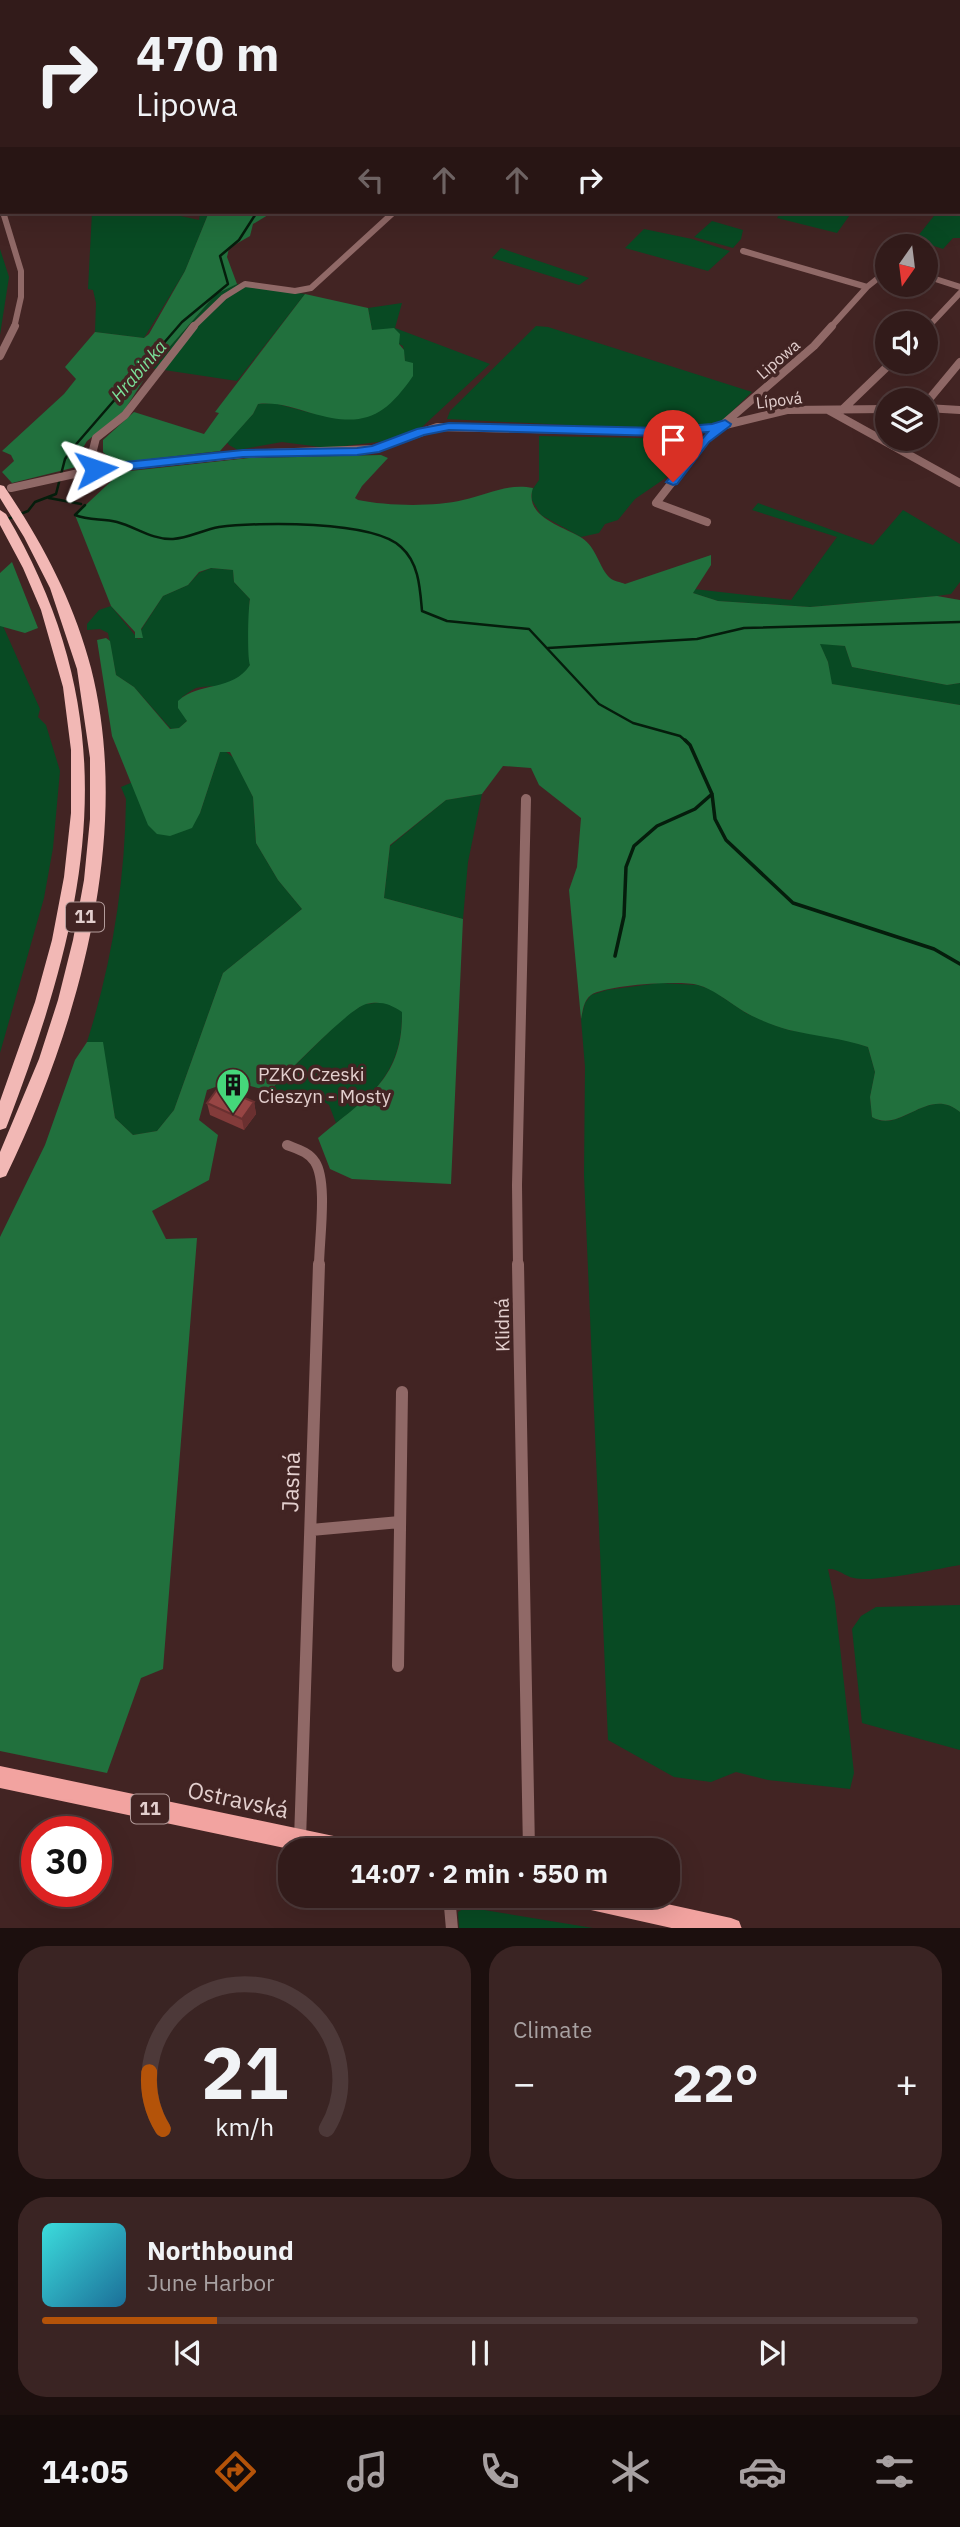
<!DOCTYPE html>
<meta charset="utf-8">
<style>
:root{--surface:#321b1a;--page:#3a2423;--text:#f1f3f6;--muted:#a8a1a2;--line:#4d3939;--accent:#b45309}
body{margin:0;font-family:"IBM Plex Sans",sans-serif;background:var(--page);color:var(--text);height:100vh;display:flex;flex-direction:column;font-size:26px;white-space:nowrap}
*{box-sizing:border-box;margin:0}
p{font-size:23px;color:var(--muted)}
.icon{flex:none;width:38px;height:38px;fill:none;stroke:currentColor;stroke-width:2;stroke-linecap:round;stroke-linejoin:round}
.map{position:relative;height:1928px;overflow:hidden}
.panel{display:flex;flex-direction:column;gap:18px;padding:18px;background:#1c0f0e;flex:1}
.panel>*{flex:none}
.hud{position:absolute;left:0px;top:0px;width:961px;height:214px;box-shadow:0 7px 28px #0002,0 0 0 2px var(--line);background:#321b1a;color:var(--text);overflow:hidden}
.needle{width:46px;rotate:194deg}
.fabs{position:absolute;left:875px;top:234px;display:grid;gap:14px}
.fabs a{display:grid;place-items:center;width:63px;height:63px;border-radius:50%;background:var(--surface);box-shadow:0 7px 28px #0002,0 0 0 2px var(--line);font-size:35px}
.speed{position:absolute;left:21px;top:1816px;display:flex;gap:14px;font-size:35px;font-weight:700;text-align:center}
.speed>*{display:grid;place-content:center;width:91px;height:91px;border-radius:50%;background:var(--surface);box-shadow:0 7px 28px #0002,0 0 0 2px var(--line);line-height:1}
.speed .limit{border:10px solid #d22;background:#fff;color:#111}
.pin{position:absolute;display:grid;place-items:center;width:60px;height:60px;color:#fff;margin:-72px -30px;border-radius:50% 50% 50% 0;rotate:-45deg;box-shadow:0 0 7px #0007}
.pin .icon{rotate:45deg}
.me{position:absolute;width:77px;margin:-38px;rotate:85deg;stroke-linejoin:round;filter:drop-shadow(0 0 5px #0008)}
.turn{display:flex;align-items:center;gap:24px;height:147px;padding:0 21px;font-size:32px}
.turn .icon{width:91px;height:91px;stroke-width:2.5}
.turn b{display:block;font-size:49px;line-height:60px}
.lanes{display:flex;align-items:center;height:66px;padding:0 21px;background:#0003;justify-content:center;gap:35px;direction:ltr}
.lanes .off{opacity:.35}
.big{font-size:52px;font-weight:700;line-height:1.1}
.panel .card{flex:1;display:flex;flex-direction:column;justify-content:center;gap:10px;min-width:0;padding:0 24px;border-radius:28px;background:var(--page)}
.panel .dial{align-items:center;gap:0}
.dial svg{height:182px;overflow:visible;fill:none;stroke:var(--line);stroke-width:7;stroke-linecap:round;text-anchor:middle}
.dial text{fill:var(--text);stroke:none}
.song{display:flex;align-items:center;gap:21px}
.cover{width:84px;height:84px;border-radius:10px;background:linear-gradient(135deg,hsl(180 70% 55%),hsl(200 70% 35%))}
.played{height:7px;border-radius:4px;background:linear-gradient(90deg,var(--accent) 20%,var(--line) 20%)}
.keys{display:flex;justify-content:space-around;direction:ltr}
.heat{display:flex;justify-content:space-between;align-items:center;font-size:38px;direction:ltr}
.panel .tiles{flex:1;display:grid;gap:18px;grid-template-columns:1fr 1fr}
.card:last-child{grid-column:span 2}
.trip{position:absolute;left:278px;top:1838px;width:402px;height:70px;border-radius:28px;background:var(--surface);box-shadow:0 7px 28px #0002,0 0 0 2px var(--line);font-weight:700;line-height:70px;text-align:center}
.tabs{display:flex;height:112px;justify-content:space-around;align-items:center;background:#140b0a;color:var(--muted)}
.tabs .icon{width:49px;height:49px}
.tabs .current{color:var(--accent)}
.tabs b{font-size:32px;color:var(--text)}
.map>svg:first-child{display:block}
</style>
<div class="map">
<svg width="960" height="1929" viewBox="0 0 960 1929">
<rect width="100%" height="100%" fill="#422423"/>
<path fill="#084a23" d="M 960,161 L 960,238 L 953,238 L 943,249 L 928,244 L 930,241 L 914,241 L 937,212 L 959,212 Z
M 92,212 L 162,212 L 199,220 L 200,212 L 209,212 L 185,271 L 144,338 L 95,332 L 96,303 L 93,290 L 88,289 Z
M 781,212 L 852,212 L 837,233 L 777,218 Z
M 712,221 L 743,230 L 741,239 L 733,248 L 694,237 Z
M 644,229 L 692,239 L 730,251 L 708,271 L 625,248 Z
M 501,248 L 509,251 L 589,278 L 579,285 L 492,258 Z
M 0,249 L 9,277 L 0,335 Z
M 237,284 L 305,294 L 237,381 L 151,368 L 216,294 Z
M 402,303 L 395,328 L 490,364 L 422,427 L 386,441 L 328,448 L 282,442 L 238,450 L 229,445 L 227,442 L 253,414 L 258,404 L 274,403 L 311,413 L 357,419 L 405,361 L 403,346 L 372,330 L 368,308 Z
M 536,326 L 548,327 L 752,392 L 723,420 L 702,426 L 676,428 L 587,426 L 447,419 L 450,411 Z
M 539,436 L 690,439 L 699,443 L 670,475 L 635,499 L 618,520 L 605,524 L 599,533 L 581,537 L 541,515 L 532,500 L 532,490 L 539,480 Z
M 758,503 L 873,545 L 903,510 L 960,544 L 960,582 L 951,594 L 937,596 L 810,607 L 718,601 L 693,593 L 694,589 L 791,600 L 837,537 L 752,510 Z
M 211,568 L 233,570 L 234,582 L 250,599 C 246,618 255,650 250,665 C 247,673 236,679 229,683 C 218,688 207,685 196,688 C 191,690 186,695 182,697 L 187,721 L 179,728 L 171,729 L 134,687 L 116,675 L 108,633 L 100,629 L 87,630 L 87,624 L 99,610 L 111,606 L 138,639 L 142,638 L 141,630 L 163,596 L 188,585 L 199,573 Z
M 0,626 L 3,626 L 40,709 L 38,717 L 46,725 L 60,771 L 53,848 L 44,898 L 0,1053 Z
M 819,643 L 845,646 L 852,667 L 947,685 L 960,683 L 960,705 L 831,684 L 828,662 Z
M 225,751 L 234,758 L 253,797 L 256,843 L 278,880 L 302,909 L 223,973 L 174,1110 L 157,1131 L 133,1135 L 115,1118 L 102,1042 L 87,1042 C 112,963 125,882 126,799 L 121,787 L 133,782 L 149,825 L 200,813 L 220,752 Z
M 482,794 L 468,862 L 463,919 L 384,898 L 390,846 L 446,800 Z
M 660,983 L 698,985 L 712,990 L 746,1013 L 774,1025 L 789,1030 L 844,1039 L 868,1047 L 875,1072 L 870,1097 L 872,1117 C 900,1135 928,1085 960,1112 L 960,1565 C 936,1569 875,1583 854,1578 C 844,1576 838,1568 828,1569 L 835,1602 L 854,1773 L 850,1789 L 768,1780 L 736,1772 L 711,1782 L 674,1777 L 608,1740 L 584,1175 L 585,1067 L 581,1019 L 585,1003 L 591,995 L 607,990 Z
M 386,1002 L 402,1011 C 403,1066 378,1092 336,1123 L 329,1105 L 320,1099 L 269,1091 L 344,1017 L 364,1004 Z
M 960,1605 L 960,1750 L 862,1723 L 852,1629 L 861,1616 L 876,1607 Z
M 466,1907 L 593,1928 L 459,1928 L 458,1912 Z"/>
<path fill="#21703d" d="M 209,212 L 273,212 L 253,224 L 250,236 L 229,248 L 227,257 L 237,284 L 216,294 L 151,368 L 124,411 L 87,441 L 81,451 L 84,465 L 12,483 L 2,472 L 14,461 L 11,455 L 2,451 L 64,394 L 76,379 L 65,367 L 95,332 L 144,338 L 149,334 L 185,271 Z
M 305,294 L 368,308 L 372,330 L 394,328 L 400,334 L 399,344 L 404,350 L 405,361 L 413,363 L 413,376 C 384,418 363,428 311,413 C 293,408 278,402 258,404 L 253,414 L 220,451 L 115,463 L 103,452 L 103,440 L 134,412 L 204,434 L 219,413 L 215,412 Z
M 381,455 L 388,458 L 362,486 L 355,498 L 358,500 C 387,506 434,507 463,500 C 488,495 506,483 533,488 C 523,517 565,527 582,538 C 597,548 599,568 610,578 C 613,581 621,582 625,584 L 711,555 L 711,565 L 693,593 L 718,601 L 810,607 L 937,596 L 960,600 L 960,683 L 947,685 L 852,667 L 845,646 L 820,644 L 828,662 L 832,684 L 960,705 L 960,1112 C 928,1085 901,1134 872,1117 L 870,1097 L 875,1072 L 868,1047 C 842,1038 815,1036 789,1030 C 772,1025 754,1018 740,1009 C 726,1000 713,989 698,985 C 680,980 606,985 591,995 C 583,1001 583,1011 581,1019 L 569,890 L 577,867 L 581,818 L 539,785 L 531,768 L 503,766 L 482,794 L 446,800 L 390,845 L 384,898 L 463,919 L 451,1184 L 352,1179 L 330,1169 L 318,1138 C 365,1098 403,1081 402,1012 C 390,1004 381,1001 366,1004 C 348,1009 287,1074 269,1091 L 232,1081 L 207,1090 L 199,1120 L 218,1135 L 209,1180 L 152,1211 L 166,1239 L 197,1238 L 163,1669 L 141,1678 L 107,1773 L 0,1751 L 0,1237 L 45,1145 L 75,1060 L 87,1042 L 103,1042 L 115,1118 L 133,1135 L 157,1131 L 174,1110 L 223,973 L 302,909 L 278,880 L 256,843 L 253,797 L 230,752 L 220,752 L 200,813 L 192,828 L 170,836 L 157,834 L 148,825 L 112,736 L 97,640 L 106,638 L 110,641 L 116,675 L 134,687 L 170,729 L 179,728 L 187,721 L 178,708 L 178,701 C 200,681 232,692 250,665 C 247,658 248,609 250,599 L 234,582 L 233,570 L 211,568 L 199,572 L 188,585 L 163,596 L 141,629 L 143,638 L 135,638 L 135,632 L 111,606 L 75,515 L 121,472 L 249,458 Z
M 12,562 L 38,628 L 25,633 L 0,626 L 0,573 Z"/>
<g fill="none" stroke-linecap="round" stroke-linejoin="round">
<path stroke="#051d0c" stroke-width="2.5" d="M 49,498 L 81,504
M 85,505 L 75,515 C 89,521 103,518 117,522 C 136,527 152,540 173,539 C 188,538 203,530 219,527 C 257,522 373,520 401,547 C 419,563 420,588 422,611 L 447,621 L 529,629 L 599,704 L 633,723 L 680,736 L 687,742
M 0,522 L 28,511 L 35,502 L 56,494 L 65,459 L 72,449 L 182,322 L 228,284 L 220,256 L 239,240 L 257,212
M 548,648 L 697,639 L 744,628 L 960,622"/>
<path stroke="#051d0c" stroke-width="3.5" d="M 685,740 L 690,745 L 712,794 L 715,819 L 726,840 L 793,903 L 934,949 L 960,964
M 615,956 L 624,916 L 626,867 L 634,846 L 657,826 L 695,809 L 712,794"/>
<path stroke="#906967" stroke-width="6" d="M 2,184 L 2,199
M 3,212 L 21,271 L 21,297 L 14,328
M 743,251 L 867,287
M 926,276 L 960,287
M 192,328 L 224,297 L 245,284 L 295,291 L 311,288 L 394,212
M 830,328 L 867,287 L 887,271
M 927,328 L 960,293"/>
<path stroke="#906967" stroke-width="8" d="M 926,329 L 929,326
M 0,356 L 15,326
M 926,403 L 960,362
M 926,408 L 960,410
M 828,410 L 960,483
M 842,410 L 892,362
M 97,469 L 93,450 L 96,438 L 125,415 L 194,326
M 11,488 L 97,469 L 243,454 L 374,449 L 437,427 L 661,432 L 713,428 L 787,410 L 887,409
M 707,522 L 656,503 L 705,440 L 814,346 L 832,326"/>
<path stroke="#906967" stroke-width="10" d="M 287,1145 C 297,1149 309,1152 315,1162 C 328,1182 319,1241 319,1266
M 518,1266 L 517,1185 L 526,799"/>
<path stroke="#906967" stroke-width="12" d="M 518,1264 L 529,1850
M 311,1530 L 400,1522
M 398,1666 L 402,1392
M 300,1840 L 319,1264
M 449,1895 L 452,1929"/>
<path fill="#c78a87" fill-rule="evenodd" d="M 238,0 L 254,0 L 237,2 Z
M 0,45 L 2,45 L 2,49 L 0,49 Z"/>
<path fill="#f2a3a0" fill-rule="evenodd" d="M 0,1766 L 348,1839 L 356,1842 L 359,1850 L 294,1850 L 0,1788 Z
M 562,1895 L 626,1895 L 731,1918 L 739,1921 L 742,1929 L 676,1929 L 573,1906 L 565,1903 Z"/>
<path fill="#f2b8b5" fill-rule="evenodd" d="M 0,485 L 4,486 C 42,542 74,602 91,668 C 133,833 79,1026 6,1176 L 0,1178 L 0,1152 L 39,1059 L 58,1000 L 73,940 L 84,880 L 90,819 L 90,758 L 77,669 L 50,588 L 24,537 L 0,498 Z
M 0,510 L 6,514 C 130,723 90,908 8,1123 L 6,1128 L 0,1130 L 0,1101 L 35,1002 L 52,940 L 64,877 L 71,813 L 71,750 L 63,687 L 41,610 L 23,568 L 0,525 Z"/>
</g>
<path fill="#823b3a" d="M 254,1102 L 256,1114 L 244,1130 L 210,1115 L 207,1103 Z"/>
<path fill="#6a3030" d="M 254,1102 L 256,1114 L 244,1130 L 242,1119 Z"/>
<path fill="#974544" stroke="#6a3030" stroke-width="2" d="M 219,1087 L 254,1102 L 242,1119 L 207,1103 Z"/>
<path fill="#1a73e8" stroke="#114b97" stroke-width="2" d="M 725,420 L 731,424 L 730,426 L 709,442 L 677,484 L 673,485 L 666,482 L 708,432 L 661,436 L 449,430 L 424,435 L 379,452 L 357,455 L 243,457 L 96,473 L 90,469 L 96,465 L 243,450 L 357,448 L 372,446 L 417,429 L 449,423 L 661,428 L 712,424 Z"/>
<defs>
<g id="building-pin" transform="scale(1.75)"><path d="M0 17L-7.5 6A9.5 9.5 0 1 1 7.5 6Z" fill="#45d77a" stroke="#422423"/><path d="M-4-6H4V6H1V3H-1V6H-4ZM-2.5-4.3h1.7v1.8h-1.7ZM.8-4.3h1.7v1.8H.8ZM-2.5-1h1.7V.8h-1.7ZM.8-1h1.7V.8H.8Z" fill="#111"/></g>
</defs>
<g fill-rule="evenodd">
<use href="#building-pin" x="233" y="1085"/>
</g>
<g text-anchor="middle" stroke-width="7" stroke-linejoin="round" paint-order="stroke">
<g font-size="16" fill="#e3cfce" stroke="#422423">
<text transform="translate(778 359) rotate(-41)" y="6">Lipowa</text>
<text transform="translate(779 400) rotate(-7)" y="6">Lípová</text>
</g>
<g font-size="18" font-style="italic" fill="#7be199" stroke="#422423">
<text transform="translate(139 371) rotate(-49)" y="6">Hrabinka</text>
</g>
<g fill="#422423" stroke="#b39c9b" stroke-width="2">
<rect x="66" y="902.5" width="38" height="29" rx="5"/>
<rect x="131" y="1794.5" width="38" height="29" rx="5"/>
</g>
<g font-size="18" font-weight="bold" fill="#e3cfce">
<text x="85" y="923">11</text>
<text x="150" y="1815">11</text>
</g>
<g font-size="19" fill="#e3cfce" stroke="#422423" text-anchor="start">
<text x="258" y="1081">PZKO Czeski<tspan x="258" dy="22">Cieszyn - Mosty</tspan></text>
</g>
<g font-size="19" fill="#e3cfce" stroke="#422423">
<text transform="translate(502 1325) rotate(-91)" y="7">Klidná</text>
</g>
<g font-size="23" fill="#e3cfce" stroke="#422423">
<text transform="translate(291 1482) rotate(-88)" y="8">Jasná</text>
<text transform="translate(238 1800) rotate(12)" y="8">Ostravská</text>
</g>
</g>
</svg>
<div class="fabs">
<a><svg class="needle" viewBox="-14 -14 28 28"><path d="M0-13l5 13h-10z" fill="#e53935"/><path d="M0 13l5-13h-10z" fill="#a8a1a2"/></svg></a>
<a><svg class="icon" aria-label="sound" viewBox="0 0 24 24"><path d="M4 9h4l5-4v14l-5-4H4zM17 9q2 3 0 6"/></svg></a>
<a><svg class="icon" aria-label="layers" viewBox="0 0 24 24"><path d="M12 4l9 5-9 5-9-5zM3 14l9 5 9-5"/></svg></a>
</div>
<div class="speed"><div class="limit">30</div></div>
<div class="pin" style="left:673px;top:482px;background:#d93025"><svg class="icon" aria-label="arrive" viewBox="0 0 24 24"><path d="M6 21V4h12l-3 4 3 4H6"/></svg></div>
<svg class="me" style="left:96px;top:469px" viewBox="-20 -20 40 40"><path d="M0-17L14 15 0 8-14 15z" fill="#1a73e8" stroke="#fff" stroke-width="4"/></svg>
<div class="trip">14:07 · 2 min · 550 m</div>
<div class="hud">
<div class="turn"><svg class="icon" aria-label="right" viewBox="0 0 24 24"><path d="M7 20v-9h11M14 6l5 5-5 5"/></svg><div><b>470 m</b>Lipowa</div></div>
<div class="lanes"><svg class="icon off" aria-label="left" viewBox="0 0 24 24"><path d="M17 20v-9H6M10 6l-5 5 5 5"/></svg><svg class="icon off" aria-label="ahead" viewBox="0 0 24 24"><path d="M12 20V5M6 11l6-6 6 6"/></svg><svg class="icon off" aria-label="ahead" viewBox="0 0 24 24"><path d="M12 20V5M6 11l6-6 6 6"/></svg><svg class="icon" aria-label="right" viewBox="0 0 24 24"><path d="M7 20v-9h11M14 6l5 5-5 5"/></svg></div>
</div>
</div>
<section class="panel">
<div class="tiles">
<div class="card dial"><svg viewBox="0 0 100 80">
<path d="M14 69A42 42 0 1 1 86 69"/>
<path d="M14 69A42 42 0 0 1 8 44" stroke="#b45309"/>
<text x="50" y="56" font-size="32" font-weight="700">21</text>
<text x="50" y="72" font-size="11">km/h</text>
</svg></div>
<div class="card"><p>Climate</p>
<div class="heat"><a>−</a><b class="big">22°</b><a>+</a></div>
</div>
<div class="card">
<div class="song"><i class="cover"></i><div><b>Northbound</b><p>June Harbor</p></div></div>
<div class="played"></div>
<div class="keys"><svg class="icon" aria-label="previous" viewBox="0 0 24 24"><path d="M18 5L8 12l10 7zM5 5v14"/></svg><svg class="icon" aria-label="pause" viewBox="0 0 24 24"><path d="M8 5v14M16 5v14"/></svg><svg class="icon" aria-label="next" viewBox="0 0 24 24"><path d="M6 5l10 7-10 7zM19 5v14"/></svg></div>
</div>
</div>
</section>
<nav class="tabs">
<b>14:05</b>
<svg class="icon current" aria-label="directions" viewBox="0 0 24 24"><path d="M12 3l9 9-9 9-9-9zM9 14v-3h6M13 9l2 2-2 2"/></svg>
<svg class="icon" aria-label="music" viewBox="0 0 24 24"><path d="M9 18V5l10-2v13"/><circle cx="6" cy="18" r="3"/><circle cx="16" cy="16" r="3"/></svg>
<svg class="icon" aria-label="phone" viewBox="0 0 24 24"><path d="M5 4h4l2 5-3 2q2 4 5 5l2-3 5 2v4C11 20 4 13 5 4z"/></svg>
<svg class="icon" aria-label="climate" viewBox="0 0 24 24"><path d="M12 3v18M4 7l16 10M4 17L20 7"/></svg>
<svg class="icon" aria-label="car" viewBox="0 0 24 24"><path d="M5 17H2v-5l4-1 3-4h7l3 4 3 1v5h-3M9 17h6M6 11h13"/><circle cx="7" cy="17" r="2"/><circle cx="17" cy="17" r="2"/></svg>
<svg class="icon" aria-label="filters" viewBox="0 0 24 24"><path d="M4 7h16M4 17h16"/><circle cx="9" cy="7" r="2"/><circle cx="15" cy="17" r="2"/></svg>
</nav>
